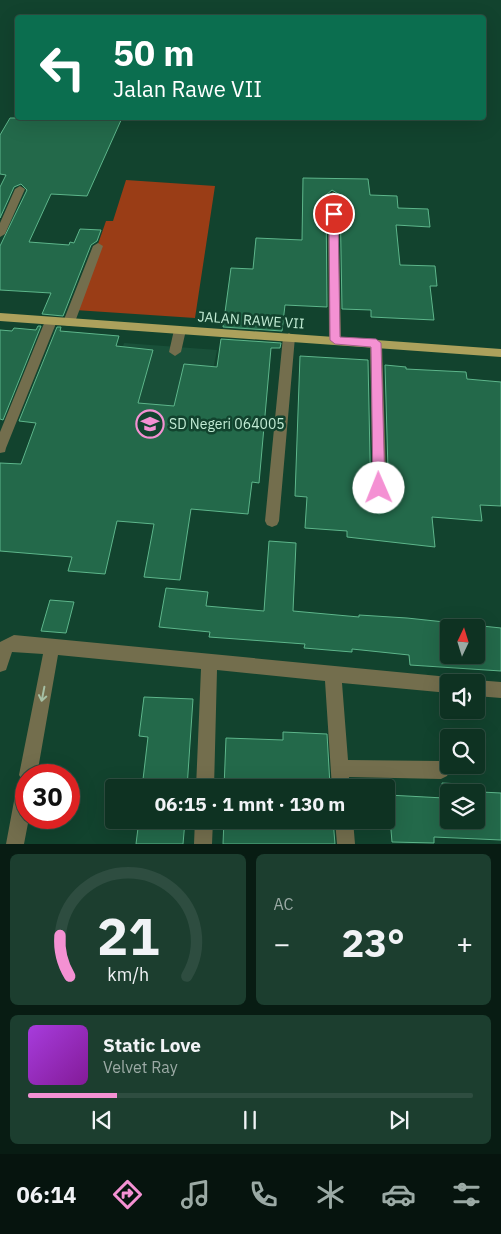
<!DOCTYPE html>
<html lang="id">
<meta charset="utf-8">
<style>
:root{--surface:#0e3222;--page:#1c3e2f;--text:#f1f3f6;--muted:#9baaa5;--line:#2e4d40;--accent:#f491d3}
body{margin:0;font-family:"IBM Plex Sans",sans-serif;background:var(--page);color:var(--text);height:100vh;display:flex;flex-direction:column;font-size:19px;white-space:nowrap}
*{box-sizing:border-box;margin:0}
p{font-size:16px;color:var(--muted)}
.icon{flex:none;width:28px;height:28px;fill:none;stroke:currentColor;stroke-width:2;stroke-linecap:round;stroke-linejoin:round}
.map{position:relative;height:844px;overflow:hidden}
.sheet{display:flex;flex-direction:column;gap:10px;padding:10px;background:#081c13;flex:1}
.sheet>*{flex:none}
.top-card{position:absolute;left:15px;top:15px;width:471px;height:105px;border-radius:5px;box-shadow:0 5px 20px #0002,0 0 0 1px var(--line);background:#0b6e4f;color:#fff;overflow:hidden}
.needle{width:32px;rotate:4deg}
.buttons{position:absolute;left:440px;top:619px;display:grid;gap:10px}
.buttons a{display:grid;place-items:center;width:45px;height:45px;border-radius:5px;background:var(--surface);box-shadow:0 5px 20px #0002,0 0 0 1px var(--line);font-size:25px}
.speed{position:absolute;left:15px;top:764px;display:flex;gap:10px;font-size:25px;font-weight:700;text-align:center}
.speed>*{display:grid;place-content:center;width:65px;height:65px;border-radius:50%;background:var(--surface);box-shadow:0 5px 20px #0002,0 0 0 1px var(--line);line-height:1}
.speed .limit{border:8px solid #d22;background:#fff;color:#111}
.pin{position:absolute;display:grid;place-items:center;width:42px;height:42px;color:#fff;margin:-21px;border:2px solid #fff;border-radius:50%;box-shadow:0 1px 5px #0007}
.me{position:absolute;width:55px;margin:-28px;rotate:359deg;stroke-linejoin:round;filter:drop-shadow(0 0 4px #0008)}
.turn{display:flex;align-items:center;gap:18px;height:105px;padding:0 15px;font-size:22px}
.turn .icon{width:65px;height:65px;stroke-width:2.5}
.turn b{display:block;font-size:35px;line-height:42px}
.big{font-size:38px;font-weight:700;line-height:1.1}
.sheet .widget{flex:1;display:flex;flex-direction:column;justify-content:center;gap:8px;min-width:0;padding:0 18px;border-radius:8px;background:var(--page)}
.sheet .dial{align-items:center;gap:0}
.dial svg{height:130px;overflow:visible;fill:none;stroke:var(--line);stroke-width:7;stroke-linecap:round;text-anchor:middle}
.dial text{fill:var(--text);stroke:none}
.song{display:flex;align-items:center;gap:15px}
.cover{width:60px;height:60px;border-radius:8px;background:linear-gradient(135deg,hsl(280 70% 55%),hsl(290 70% 35%))}
.played{height:5px;border-radius:2px;background:linear-gradient(90deg,var(--accent) 20%,var(--line) 20%)}
.keys{display:flex;justify-content:space-around;direction:ltr}
.heat{display:flex;justify-content:space-between;align-items:center;font-size:28px;direction:ltr}
.sheet .tiles{flex:1;display:grid;gap:10px;grid-template-columns:1fr 1fr}
.widget:last-child{grid-column:span 2}
.trip{position:absolute;left:105px;top:779px;width:290px;height:50px;border-radius:5px;background:var(--surface);box-shadow:0 5px 20px #0002,0 0 0 1px var(--line);font-weight:700;line-height:50px;text-align:center}
.tabs{display:flex;height:80px;justify-content:space-around;align-items:center;background:#06140e;color:var(--muted)}
.tabs .icon{width:35px;height:35px}
.tabs .on{color:var(--accent)}
.tabs b{font-size:22px;color:var(--text)}
.map>svg:first-child{display:block}
</style>
<div class="map">
<svg width="501" height="844" viewBox="0 0 501 844">
<rect width="100%" height="100%" fill="#12432e"/>
<path fill="#195039" d="M 124,343 L 217,350 L 185,508 L 74,499 Z"/>
<path fill="#9a3d16" d="M 126,180 L 215,186 L 195,318 L 75,310 L 106,221 L 113,221 Z"/>
<path fill="#23694a" stroke="#5db68b" fill-rule="evenodd" d="M 10,118 L 122,118 L 87,196 L 51,194 L 29,242 L 69,245 L 70,242 L 74,243 L 80,229 L 101,230 L 97,241 L 91,245 L 63,316 L 42,314 L 51,293 L 0,290 L 0,246 L 27,190 L 21,184 L 14,187 L 0,218 L 0,187 L 6,175 L 0,174 L 0,135 Z
M 303,178 L 368,179 L 370,195 L 397,196 L 398,208 L 428,209 L 430,227 L 396,225 L 400,265 L 435,266 L 437,286 L 430,286 L 434,320 L 371,317 L 371,310 L 342,309 L 340,195 L 332,190 L 326,195 L 327,307 L 285,305 L 282,331 L 223,327 L 231,268 L 253,269 L 256,238 L 302,240 Z
M 38,326 L 41,326 L 3,420 L 0,419 L 0,330 L 12,331 L 14,328 L 36,330 Z
M 57,327 L 61,327 L 60,331 L 119,336 L 116,346 L 153,350 L 138,403 L 174,406 L 184,364 L 217,367 L 221,339 L 281,343 L 280,348 L 271,348 L 259,483 L 252,482 L 248,514 L 191,509 L 180,580 L 144,577 L 154,524 L 117,521 L 105,574 L 68,571 L 72,557 L 0,551 L 0,463 L 21,464 L 36,423 L 19,421 Z
M 300,356 L 368,360 L 371,506 L 373,511 L 379,514 L 386,512 L 389,506 L 385,365 L 406,367 L 406,369 L 466,372 L 467,379 L 501,382 L 501,506 L 480,505 L 482,521 L 432,517 L 435,547 L 347,537 L 347,531 L 305,528 L 307,497 L 295,496 Z
M 269,541 L 296,543 L 293,611 L 359,617 L 359,615 L 407,618 L 501,628 L 501,671 L 410,665 L 409,655 L 352,649 L 352,652 L 304,648 L 305,644 L 209,637 L 210,632 L 159,627 L 166,588 L 208,592 L 206,606 L 264,611 ZM 449,628 L 476,628 L 476,655 L 449,655 Z
M 50,600 L 74,602 L 66,633 L 41,631 Z
M 144,697 L 193,699 L 187,788 L 142,788 L 148,737 L 139,736 Z
M 283,732 L 327,734 L 330,785 L 269,783 L 269,788 L 224,788 L 226,738 L 283,740 Z
M 442,783 L 480,785 L 481,792 L 501,793 L 501,840 L 434,837 L 434,843 L 392,842 L 388,795 L 444,798 ZM 449,792 L 476,792 L 476,820 L 449,820 Z
M 139,820 L 185,821 L 183,844 L 136,844 Z
M 224,820 L 333,820 L 335,844 L 223,844 Z"/>
<g fill="none" stroke-linecap="round" stroke-linejoin="round">
<path fill="#736e4d" fill-rule="evenodd" d="M 20,186 L 25,189 L 5,234 L 0,237 L 0,223 L 15,189 Z
M 333,192 L 338,195 L 341,340 L 335,344 L 329,340 L 328,195 Z
M 98,243 L 103,246 L 75,322 L 69,326 L 65,325 L 63,322 L 93,246 Z
M 51,317 L 57,321 L 6,448 L 5,452 L 0,453 L 0,432 L 45,321 Z
M 180,326 L 186,330 L 181,352 L 175,356 L 169,352 L 174,330 Z
M 289,333 L 295,337 L 279,521 L 277,525 L 272,527 L 267,525 L 265,521 L 283,337 Z
M 376,339 L 382,343 L 387,506 L 385,510 L 380,512 L 375,510 L 373,506 L 370,343 Z
M 14,635 L 449,677 L 455,679 L 456,682 L 449,682 L 449,693 L 342,683 L 348,760 L 441,761 L 447,764 L 450,770 L 447,776 L 441,779 L 349,777 L 350,788 L 332,788 L 325,681 L 217,670 L 214,788 L 196,788 L 201,669 L 58,655 L 37,775 L 26,775 L 26,818 L 29,818 L 24,844 L 6,844 L 17,785 L 21,778 L 19,775 L 43,654 L 12,652 L 6,670 L 0,672 L 0,642 Z
M 476,680 L 501,682 L 501,698 L 476,696 L 476,682 L 470,682 Z
M 195,820 L 213,820 L 212,844 L 194,844 Z
M 335,820 L 353,820 L 355,844 L 337,844 Z"/>
<path fill="#aca15c" fill-rule="evenodd" d="M 0,313 L 501,349 L 501,357 L 0,321 Z"/>
</g>
<defs><path id="oneway-shaft" d="M-6 0H5M1.5-3L5.5 0L1.5 3" fill="none" stroke-width="1.6" stroke-linecap="round" stroke-linejoin="round" transform="scale(1.25)"/></defs>
<use stroke="#a6c0a5" href="#oneway-shaft" transform="translate(43 694) rotate(101)"/>
<path fill="#f491d3" stroke="#9f5e89" d="M 334,211 L 338,214 L 340,337 L 376,339 L 381,343 L 385,488 L 383,492 L 379,493 L 375,492 L 373,488 L 371,347 L 335,344 L 330,340 L 329,214 Z"/>
<defs>
<g id="school-ring" transform="scale(1.4375)"><circle r="9.5" fill="#12432e" stroke="#f491d3" stroke-width="1.5"/><path d="M0-5L7-2L0 1L-7-2ZM-4 1L0 2.5L4 1V4Q0 6-4 4Z" fill="#f491d3"/></g>
</defs>
<g fill-rule="evenodd">
<use href="#school-ring" x="150" y="424"/>
</g>
<g text-anchor="middle" stroke-width="5" stroke-linejoin="round" paint-order="stroke">
<g font-size="14" fill="#c2ecd5" stroke="#12432e">
<text transform="translate(251 320) rotate(4)" y="5">JALAN RAWE VII</text>
</g>
<g font-size="14" fill="#c2ecd5" stroke="#12432e" text-anchor="start">
<text x="169" y="429">SD Negeri 064005</text>
</g>
</g>
</svg>
<div class="buttons">
<a><svg class="needle" viewBox="-14 -14 28 28"><path d="M0-13l5 13h-10z" fill="#e53935"/><path d="M0 13l5-13h-10z" fill="#9baaa5"/></svg></a>
<a><svg class="icon" aria-label="sound" viewBox="0 0 24 24"><path d="M4 9h4l5-4v14l-5-4H4zM17 9q2 3 0 6"/></svg></a>
<a><svg class="icon" aria-label="search" viewBox="0 0 24 24"><circle cx="10" cy="10" r="6"/><path d="M15 15l6 6"/></svg></a>
<a><svg class="icon" aria-label="layers" viewBox="0 0 24 24"><path d="M12 4l9 5-9 5-9-5zM3 14l9 5 9-5"/></svg></a>
</div>
<div class="speed"><div class="limit">30</div></div>
<div class="pin" style="left:334px;top:214px;background:#d93025"><svg class="icon" aria-label="arrive" viewBox="0 0 24 24"><path d="M6 21V4h12l-3 4 3 4H6"/></svg></div>
<svg class="me" style="left:379px;top:488px" viewBox="-20 -20 40 40"><circle r="19" fill="#fff"/><path d="M0-13L10 11 0 6-10 11z" fill="#f491d3"/></svg>
<div class="trip">06:15 · 1 mnt · 130 m</div>
<div class="top-card">
<div class="turn"><svg class="icon" aria-label="left" viewBox="0 0 24 24"><path d="M17 20v-9H6M10 6l-5 5 5 5"/></svg><div><b>50 m</b>Jalan Rawe VII</div></div>
</div>
</div>
<section class="sheet">
<div class="tiles">
<div class="widget dial"><svg viewBox="0 0 100 80">
<path d="M14 69A42 42 0 1 1 86 69"/>
<path d="M14 69A42 42 0 0 1 8 44" stroke="#f491d3"/>
<text x="50" y="56" font-size="32" font-weight="700">21</text>
<text x="50" y="72" font-size="11">km/h</text>
</svg></div>
<div class="widget"><p>AC</p>
<div class="heat"><a>−</a><b class="big">23°</b><a>+</a></div>
</div>
<div class="widget">
<div class="song"><i class="cover"></i><div><b>Static Love</b><p>Velvet Ray</p></div></div>
<div class="played"></div>
<div class="keys"><svg class="icon" aria-label="previous" viewBox="0 0 24 24"><path d="M18 5L8 12l10 7zM5 5v14"/></svg><svg class="icon" aria-label="pause" viewBox="0 0 24 24"><path d="M8 5v14M16 5v14"/></svg><svg class="icon" aria-label="next" viewBox="0 0 24 24"><path d="M6 5l10 7-10 7zM19 5v14"/></svg></div>
</div>
</div>
</section>
<nav class="tabs">
<b>06:14</b>
<svg class="icon on" aria-label="directions" viewBox="0 0 24 24"><path d="M12 3l9 9-9 9-9-9zM9 14v-3h6M13 9l2 2-2 2"/></svg>
<svg class="icon" aria-label="music" viewBox="0 0 24 24"><path d="M9 18V5l10-2v13"/><circle cx="6" cy="18" r="3"/><circle cx="16" cy="16" r="3"/></svg>
<svg class="icon" aria-label="phone" viewBox="0 0 24 24"><path d="M5 4h4l2 5-3 2q2 4 5 5l2-3 5 2v4C11 20 4 13 5 4z"/></svg>
<svg class="icon" aria-label="climate" viewBox="0 0 24 24"><path d="M12 3v18M4 7l16 10M4 17L20 7"/></svg>
<svg class="icon" aria-label="car" viewBox="0 0 24 24"><path d="M5 17H2v-5l4-1 3-4h7l3 4 3 1v5h-3M9 17h6M6 11h13"/><circle cx="7" cy="17" r="2"/><circle cx="17" cy="17" r="2"/></svg>
<svg class="icon" aria-label="filters" viewBox="0 0 24 24"><path d="M4 7h16M4 17h16"/><circle cx="9" cy="7" r="2"/><circle cx="15" cy="17" r="2"/></svg>
</nav>
